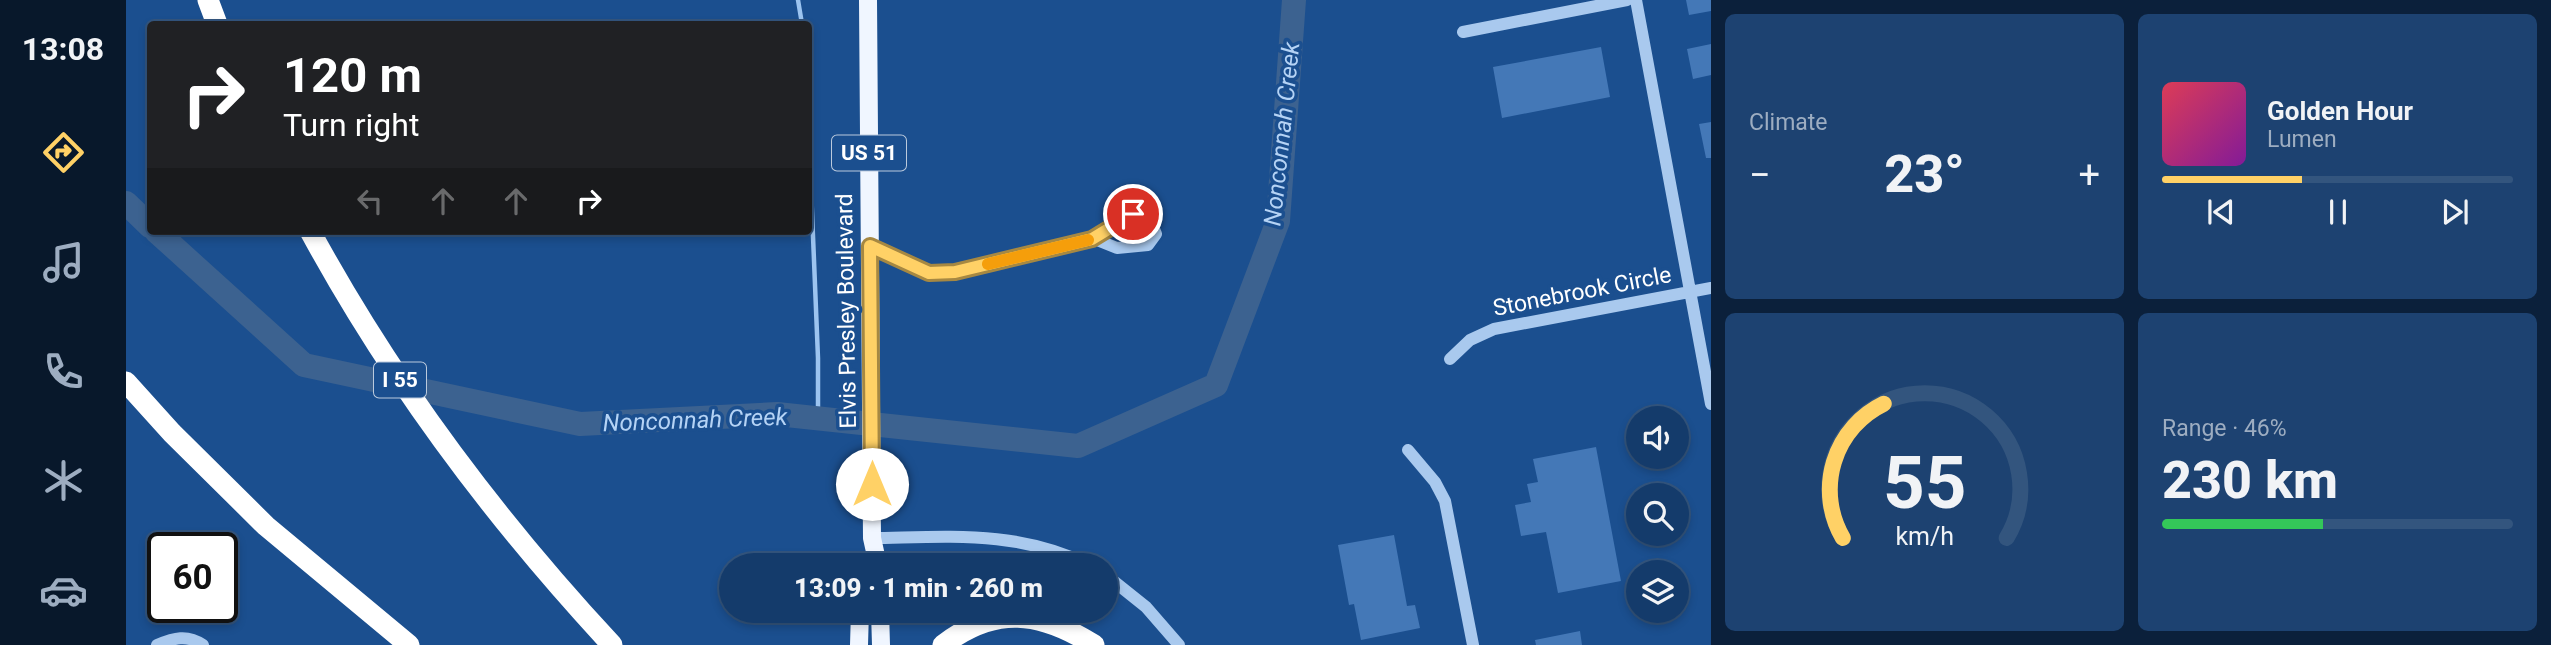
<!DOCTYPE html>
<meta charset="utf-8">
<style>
:root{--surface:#143b6b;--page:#1d4271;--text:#f1f3f6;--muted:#9dadc1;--line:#33557e;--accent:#ffd166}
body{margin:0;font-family:Roboto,sans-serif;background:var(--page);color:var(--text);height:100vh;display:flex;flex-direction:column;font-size:26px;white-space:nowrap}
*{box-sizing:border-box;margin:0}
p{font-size:23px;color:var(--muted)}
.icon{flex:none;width:38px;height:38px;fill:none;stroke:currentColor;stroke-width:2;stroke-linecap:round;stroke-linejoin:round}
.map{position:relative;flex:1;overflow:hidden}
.drawer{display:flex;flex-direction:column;gap:14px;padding:14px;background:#0b203b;width:840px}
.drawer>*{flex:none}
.guide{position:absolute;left:21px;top:21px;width:665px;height:214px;border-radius:7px;box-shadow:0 4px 10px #0003,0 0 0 2px var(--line);background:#202124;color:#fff;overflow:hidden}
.tools{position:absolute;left:1500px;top:406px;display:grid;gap:14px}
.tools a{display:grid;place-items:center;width:63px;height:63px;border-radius:50%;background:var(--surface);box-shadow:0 4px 10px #0003,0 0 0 2px var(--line);font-size:35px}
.speed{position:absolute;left:21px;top:532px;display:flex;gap:14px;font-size:35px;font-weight:700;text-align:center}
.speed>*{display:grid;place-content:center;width:91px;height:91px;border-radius:50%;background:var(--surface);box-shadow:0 4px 10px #0003,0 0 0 2px var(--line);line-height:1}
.speed .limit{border:4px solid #111;border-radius:10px;background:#fff;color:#111}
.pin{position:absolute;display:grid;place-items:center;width:60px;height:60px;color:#fff;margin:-30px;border:4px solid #fff;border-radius:50%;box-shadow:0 2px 7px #0007}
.me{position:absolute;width:77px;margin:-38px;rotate:0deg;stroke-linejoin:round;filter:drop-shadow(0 0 5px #0008)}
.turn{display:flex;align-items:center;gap:24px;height:147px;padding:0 21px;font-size:32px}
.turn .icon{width:91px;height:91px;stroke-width:2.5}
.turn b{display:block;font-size:49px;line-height:60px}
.lanes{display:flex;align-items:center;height:66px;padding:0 21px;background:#0003;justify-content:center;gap:35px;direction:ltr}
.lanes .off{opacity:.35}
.big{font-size:52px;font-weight:800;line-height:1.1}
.drawer .tile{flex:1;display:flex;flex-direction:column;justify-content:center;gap:10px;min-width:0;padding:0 24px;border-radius:10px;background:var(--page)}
.drawer .dial{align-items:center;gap:0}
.dial svg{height:182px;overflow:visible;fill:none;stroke:var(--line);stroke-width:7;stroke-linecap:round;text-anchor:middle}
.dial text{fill:var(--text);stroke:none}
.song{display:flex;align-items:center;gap:21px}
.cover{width:84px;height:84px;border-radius:10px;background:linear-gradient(135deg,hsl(350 70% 55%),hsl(290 70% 35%))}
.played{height:7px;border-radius:4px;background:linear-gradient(90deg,var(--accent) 40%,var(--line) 40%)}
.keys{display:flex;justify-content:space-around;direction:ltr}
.heat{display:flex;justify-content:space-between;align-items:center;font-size:38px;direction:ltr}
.charge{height:10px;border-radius:5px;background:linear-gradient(90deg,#34c759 46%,var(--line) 0)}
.drawer .tiles{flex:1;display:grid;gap:14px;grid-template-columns:repeat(2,1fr)}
.trip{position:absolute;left:593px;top:553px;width:399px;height:70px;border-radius:35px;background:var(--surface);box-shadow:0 4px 10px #0003,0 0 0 2px var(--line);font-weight:800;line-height:70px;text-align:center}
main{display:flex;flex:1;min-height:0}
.dock{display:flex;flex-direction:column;width:126px;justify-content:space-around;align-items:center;background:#08182b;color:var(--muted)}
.dock .icon{width:49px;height:49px}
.dock .current{color:var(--accent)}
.dock b{font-size:32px;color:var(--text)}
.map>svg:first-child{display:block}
</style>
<main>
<nav class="dock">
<b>13:08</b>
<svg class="icon current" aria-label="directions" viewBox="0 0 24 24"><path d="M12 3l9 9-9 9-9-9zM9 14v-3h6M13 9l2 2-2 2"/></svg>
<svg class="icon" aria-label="music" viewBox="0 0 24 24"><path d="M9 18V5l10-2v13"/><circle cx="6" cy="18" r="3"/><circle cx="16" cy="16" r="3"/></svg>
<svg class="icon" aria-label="phone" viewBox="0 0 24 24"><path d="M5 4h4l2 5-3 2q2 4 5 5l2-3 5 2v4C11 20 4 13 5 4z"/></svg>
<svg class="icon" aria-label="climate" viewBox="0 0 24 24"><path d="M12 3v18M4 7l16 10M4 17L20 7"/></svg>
<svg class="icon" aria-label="car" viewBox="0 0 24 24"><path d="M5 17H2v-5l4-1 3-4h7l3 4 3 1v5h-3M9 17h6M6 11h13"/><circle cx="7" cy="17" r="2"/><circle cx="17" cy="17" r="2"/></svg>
</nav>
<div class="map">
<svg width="1585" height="645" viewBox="0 0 1585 645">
<rect width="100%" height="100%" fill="#1b4f8f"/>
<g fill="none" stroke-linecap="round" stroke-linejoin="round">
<path stroke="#9cc4f0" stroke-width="4.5" d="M 672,0 L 676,24
M 682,62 L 684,163 L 692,358 L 692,419"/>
<path stroke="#3c6290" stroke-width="24" d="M 0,203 L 24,226
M 30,231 L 178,365 L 454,424 L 651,414 L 952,446 L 1090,385 L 1152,221 L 1168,0"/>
</g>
<path fill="#4478b7" d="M 1560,0 L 1585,0 L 1585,11 L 1563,15 Z
M 1585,44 L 1585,75 L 1567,79 L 1561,49 Z
M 1475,47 L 1484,97 L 1376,118 L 1367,67 Z
M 1585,122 L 1585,158 L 1580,158 L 1573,124 Z
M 1470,447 L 1495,581 L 1432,593 L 1420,532 L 1395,536 L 1389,505 L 1405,502 L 1401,484 L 1412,482 L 1407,459 Z
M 1268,535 L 1281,606 L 1289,605 L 1294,628 L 1235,640 L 1228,604 L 1223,605 L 1212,545 Z
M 1454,631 L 1456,645 L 1410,645 L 1409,640 Z"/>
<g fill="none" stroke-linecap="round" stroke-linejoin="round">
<path stroke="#a9c9ee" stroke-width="12" d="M 1510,0 L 1585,404
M 1337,32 L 1501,0
M 744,246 L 803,273 L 829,272 L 966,238 L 991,248 L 1022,245 L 1030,234 L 1024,219 L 1007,214 L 966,238
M 1324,359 L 1344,340 L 1368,329 L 1585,288
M 1282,450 L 1309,482 L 1319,501 L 1347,645
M 746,538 C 825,537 891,530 963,565
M 980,575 L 1020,607 L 1053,645
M 31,645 C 48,638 61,634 77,645"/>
<path stroke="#f0f6ff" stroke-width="18" d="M 742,0 L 746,538 L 752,565
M 754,611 L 755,645
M 733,645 L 734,611"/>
<path stroke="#fff" stroke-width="21" d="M 82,0 L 91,24
M 184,231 C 266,382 369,519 486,645
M 0,382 L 46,433 L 140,526 L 283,645
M 817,645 C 869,605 914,611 968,645"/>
</g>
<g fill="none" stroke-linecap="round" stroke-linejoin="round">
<g stroke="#a68842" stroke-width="18">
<path id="route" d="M 746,484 L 744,246 L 803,273 L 829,272 L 966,239 L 1007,214"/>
</g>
<use href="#route" stroke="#ffd166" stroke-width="12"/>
<path stroke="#f59e0b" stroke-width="12" d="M 862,264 L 962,240"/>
</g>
<g text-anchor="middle" stroke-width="7" stroke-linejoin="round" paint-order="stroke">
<g fill="#1b4f8f" stroke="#bbcadd" stroke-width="2">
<rect x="706" y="135.5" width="74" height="35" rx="5"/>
<rect x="248" y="362.5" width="52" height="35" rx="5"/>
</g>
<g font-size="21" font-weight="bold" fill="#fff">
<text x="743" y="160">US 51</text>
<text x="274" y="387">I 55</text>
</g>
<g font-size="23" fill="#fff" stroke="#1b4f8f">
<text transform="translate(1456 291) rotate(-11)" y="8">Stonebrook Circle</text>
<text transform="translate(720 311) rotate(-91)" y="8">Elvis Presley Boulevard</text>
</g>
<g font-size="24" font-style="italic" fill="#b5d3f5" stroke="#1b4f8f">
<text transform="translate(1156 134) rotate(-84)" y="8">Nonconnah Creek</text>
<text transform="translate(569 420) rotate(-2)" y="8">Nonconnah Creek</text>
</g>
</g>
</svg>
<div class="tools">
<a><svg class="icon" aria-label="sound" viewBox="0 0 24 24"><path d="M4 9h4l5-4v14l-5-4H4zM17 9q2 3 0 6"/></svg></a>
<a><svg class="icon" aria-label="search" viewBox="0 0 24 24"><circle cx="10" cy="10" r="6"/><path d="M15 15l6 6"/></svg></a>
<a><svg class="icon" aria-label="layers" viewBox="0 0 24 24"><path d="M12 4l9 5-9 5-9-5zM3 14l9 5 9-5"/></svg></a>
</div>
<div class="speed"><div class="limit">60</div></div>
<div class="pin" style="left:1007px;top:214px;background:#d93025"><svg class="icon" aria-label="arrive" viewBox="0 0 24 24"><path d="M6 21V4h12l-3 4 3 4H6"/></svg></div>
<svg class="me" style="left:746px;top:484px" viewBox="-20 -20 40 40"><circle r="19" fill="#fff"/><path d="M0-13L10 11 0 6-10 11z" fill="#ffd166"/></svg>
<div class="trip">13:09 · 1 min · 260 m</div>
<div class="guide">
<div class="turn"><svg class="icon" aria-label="right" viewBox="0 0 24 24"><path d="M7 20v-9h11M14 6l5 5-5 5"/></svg><div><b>120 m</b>Turn right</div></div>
<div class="lanes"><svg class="icon off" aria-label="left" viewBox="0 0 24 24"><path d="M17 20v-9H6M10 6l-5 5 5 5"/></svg><svg class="icon off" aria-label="ahead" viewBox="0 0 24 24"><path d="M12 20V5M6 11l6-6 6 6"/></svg><svg class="icon off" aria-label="ahead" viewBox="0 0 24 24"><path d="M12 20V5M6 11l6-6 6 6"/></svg><svg class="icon" aria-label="right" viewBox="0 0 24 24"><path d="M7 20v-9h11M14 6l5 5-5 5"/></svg></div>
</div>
</div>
<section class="drawer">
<div class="tiles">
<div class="tile"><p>Climate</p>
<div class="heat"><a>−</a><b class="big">23°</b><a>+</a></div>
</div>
<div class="tile">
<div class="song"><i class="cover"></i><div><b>Golden Hour</b><p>Lumen</p></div></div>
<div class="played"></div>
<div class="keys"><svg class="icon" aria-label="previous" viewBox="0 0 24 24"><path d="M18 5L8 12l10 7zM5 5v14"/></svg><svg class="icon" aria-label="pause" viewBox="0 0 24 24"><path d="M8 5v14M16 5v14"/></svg><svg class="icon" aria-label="next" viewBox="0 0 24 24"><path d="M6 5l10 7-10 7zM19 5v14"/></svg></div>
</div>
<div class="tile dial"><svg viewBox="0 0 100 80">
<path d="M14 69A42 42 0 1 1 86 69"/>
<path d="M14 69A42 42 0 0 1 32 10" stroke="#ffd166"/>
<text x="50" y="56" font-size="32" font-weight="700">55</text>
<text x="50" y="72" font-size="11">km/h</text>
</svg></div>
<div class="tile"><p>Range · 46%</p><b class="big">230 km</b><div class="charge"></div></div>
</div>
</section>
</main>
